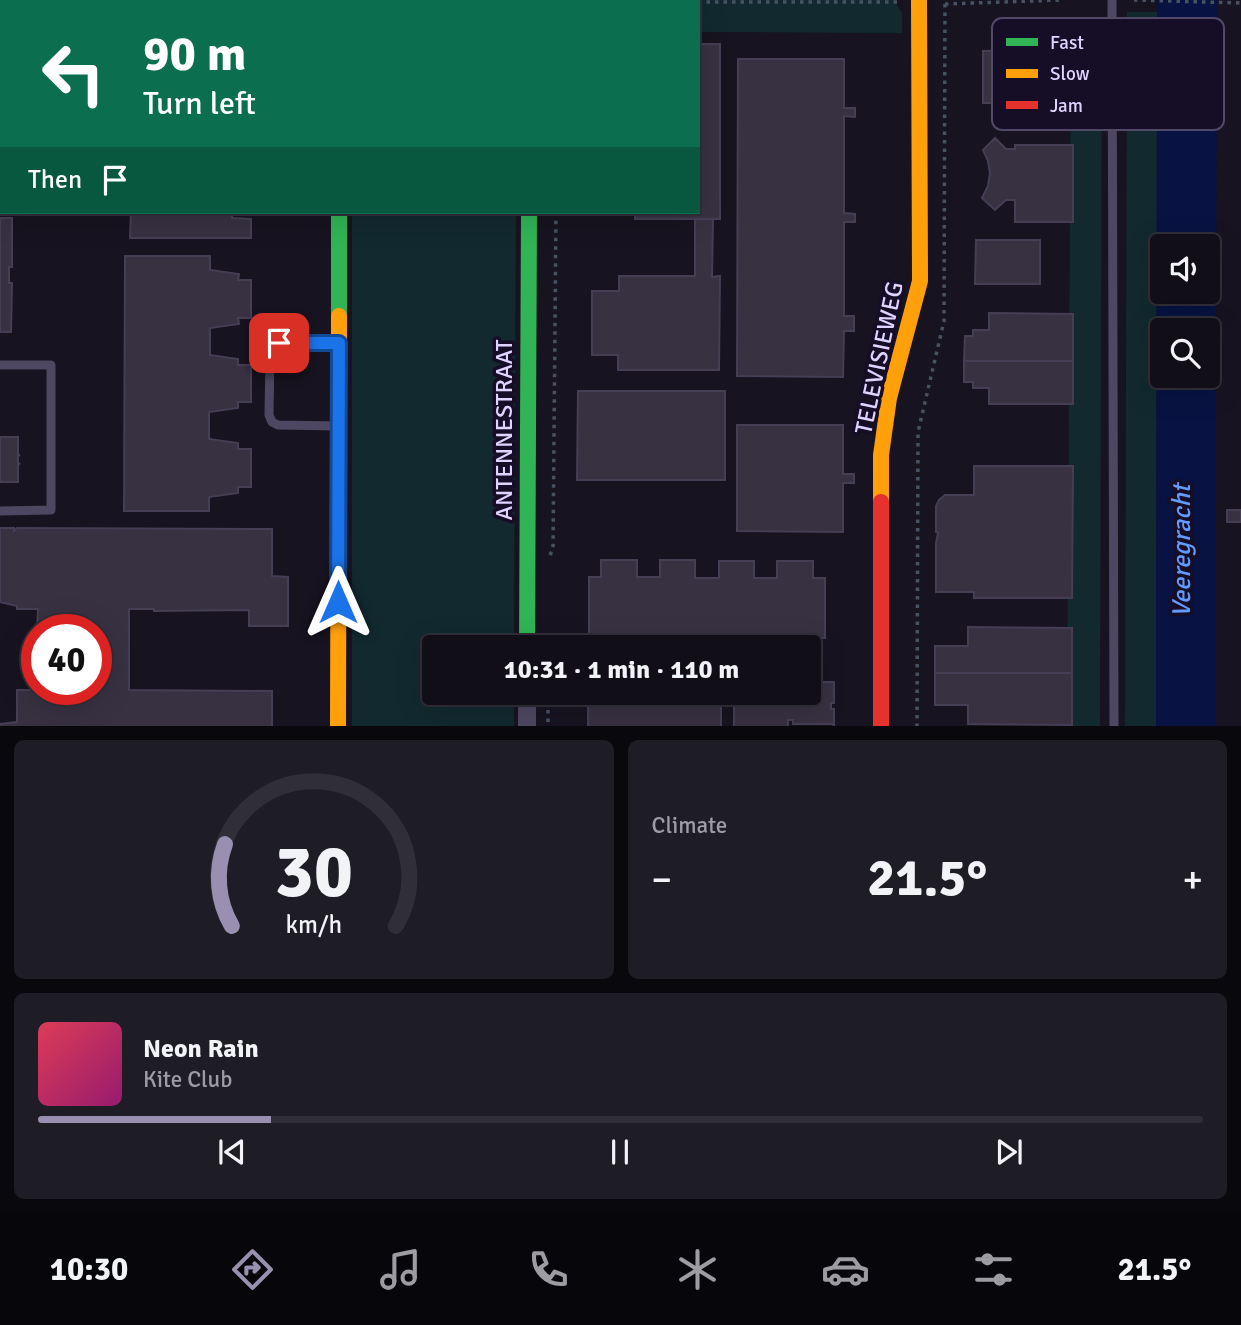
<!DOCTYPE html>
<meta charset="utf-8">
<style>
:root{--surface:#110e18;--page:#1e1c25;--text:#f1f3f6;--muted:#9c9ca2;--line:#302e37;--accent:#9990b1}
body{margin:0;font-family:Signika,sans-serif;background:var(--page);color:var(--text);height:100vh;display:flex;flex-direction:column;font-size:26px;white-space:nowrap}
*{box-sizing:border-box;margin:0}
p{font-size:23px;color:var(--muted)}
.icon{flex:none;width:38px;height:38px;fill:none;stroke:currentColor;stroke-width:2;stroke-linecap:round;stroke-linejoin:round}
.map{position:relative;height:726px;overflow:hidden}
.side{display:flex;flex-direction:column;gap:14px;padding:14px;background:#09080d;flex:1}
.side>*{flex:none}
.hud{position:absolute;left:0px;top:0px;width:700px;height:214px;box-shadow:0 7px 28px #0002,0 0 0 2px var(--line);background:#0b6e4f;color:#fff;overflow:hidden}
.controls{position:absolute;left:1150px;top:234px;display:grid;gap:14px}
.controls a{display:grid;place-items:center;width:70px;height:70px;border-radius:7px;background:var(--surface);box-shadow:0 7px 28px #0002,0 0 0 2px var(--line);font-size:35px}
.speed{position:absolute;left:21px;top:614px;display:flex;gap:14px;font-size:35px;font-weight:700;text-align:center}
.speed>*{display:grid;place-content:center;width:91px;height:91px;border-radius:50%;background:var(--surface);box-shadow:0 7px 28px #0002,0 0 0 2px var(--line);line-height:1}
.speed .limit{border:10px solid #d22;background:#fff;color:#111}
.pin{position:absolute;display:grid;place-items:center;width:60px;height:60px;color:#fff;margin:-30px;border-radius:14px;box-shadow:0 4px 10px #0006}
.me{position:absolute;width:77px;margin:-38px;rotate:0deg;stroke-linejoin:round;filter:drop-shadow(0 0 5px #0008)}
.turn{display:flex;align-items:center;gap:24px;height:147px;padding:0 28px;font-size:32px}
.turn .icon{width:91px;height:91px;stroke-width:2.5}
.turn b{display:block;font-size:49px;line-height:60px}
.then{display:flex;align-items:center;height:66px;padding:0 28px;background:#0003;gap:14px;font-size:26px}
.big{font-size:52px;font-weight:700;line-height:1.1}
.side .card{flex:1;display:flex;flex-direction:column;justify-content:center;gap:10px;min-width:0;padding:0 24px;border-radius:10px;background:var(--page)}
.side .dial{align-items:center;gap:0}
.dial svg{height:182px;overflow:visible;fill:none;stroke:var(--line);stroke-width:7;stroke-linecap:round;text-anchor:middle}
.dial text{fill:var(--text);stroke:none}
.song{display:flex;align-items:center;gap:21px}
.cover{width:84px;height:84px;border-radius:10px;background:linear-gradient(135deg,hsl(350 70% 55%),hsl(320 70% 35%))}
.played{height:7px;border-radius:4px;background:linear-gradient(90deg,var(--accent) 20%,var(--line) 20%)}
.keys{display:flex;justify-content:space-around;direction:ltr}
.heat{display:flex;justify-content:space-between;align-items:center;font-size:38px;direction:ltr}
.side .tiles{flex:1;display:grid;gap:14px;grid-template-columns:1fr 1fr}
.card:last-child{grid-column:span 2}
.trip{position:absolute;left:422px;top:635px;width:399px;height:70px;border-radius:7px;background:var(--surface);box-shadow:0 7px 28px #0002,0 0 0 2px var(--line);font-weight:700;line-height:70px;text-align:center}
.dock{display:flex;height:112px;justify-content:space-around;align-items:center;background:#07060a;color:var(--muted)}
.dock .icon{width:49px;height:49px}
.dock .active{color:var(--accent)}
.dock b{font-size:32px;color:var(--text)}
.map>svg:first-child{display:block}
</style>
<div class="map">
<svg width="1241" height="727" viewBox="0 0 1241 727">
<rect width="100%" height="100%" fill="#171320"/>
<path fill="#11292f" d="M 547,0 L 894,0 L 902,13 L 902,33 L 698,32 L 698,2 L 546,2 Z
M 1127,12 L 1157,12 L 1156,726 L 1125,727 Z
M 1071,34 L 1102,34 L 1100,726 L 1067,727 Z
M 352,212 L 516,212 L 514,647 L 434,648 L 434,693 L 514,693 L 514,726 L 352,726 Z"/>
<path fill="#081343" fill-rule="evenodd" d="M 1157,0 L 1217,0 L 1215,726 L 1156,726 ZM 1162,247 L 1208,247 L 1208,292 L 1162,292 ZM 1162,331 L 1208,331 L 1208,376 L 1162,376 Z"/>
<path fill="#373142" stroke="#453e55" stroke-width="2" d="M 698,44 L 720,44 L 720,219 L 635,219 L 635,212 L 698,212 Z
M 1039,50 L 1038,103 L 983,103 L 983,51 Z
M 738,59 L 844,59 L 844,108 L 855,108 L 855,117 L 844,116 L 844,213 L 855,214 L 855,222 L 844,222 L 844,316 L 854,316 L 854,331 L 844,331 L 843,377 L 737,376 Z
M 995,138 L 1006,149 L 1015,149 L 1015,145 L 1073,145 L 1073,222 L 1015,222 L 1015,200 L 1006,200 L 995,210 L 982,198 L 988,186 L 990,173 L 988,161 L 983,150 Z
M 131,212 L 232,214 L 232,218 L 251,219 L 251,238 L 130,238 Z
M 0,218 L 12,218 L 12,267 L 9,267 L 9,283 L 12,283 L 11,332 L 0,332 Z
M 695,219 L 713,219 L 712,277 L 720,276 L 719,370 L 618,370 L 618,355 L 592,355 L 592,291 L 619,291 L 619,276 L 695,276 Z
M 976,240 L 1040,240 L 1040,284 L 975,284 Z
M 125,256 L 210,256 L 210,270 L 239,274 L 238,280 L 251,280 L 251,318 L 238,318 L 239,324 L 210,328 L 210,355 L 238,359 L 238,365 L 251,365 L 251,402 L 238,402 L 238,408 L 209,412 L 209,439 L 238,443 L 238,449 L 251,449 L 251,487 L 238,487 L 238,493 L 209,497 L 209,511 L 124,511 Z
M 989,313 L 1073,314 L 1073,361 L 964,361 L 965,336 L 973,336 L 973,330 L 989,330 Z
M 964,361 L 1073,361 L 1073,404 L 989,404 L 989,388 L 973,388 L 973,382 L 964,382 Z
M 578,391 L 725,391 L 725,480 L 577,480 Z
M 737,425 L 843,425 L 843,474 L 854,474 L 854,483 L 843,483 L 843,532 L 737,531 Z
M 0,437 L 18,437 L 18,455 L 20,455 L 18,456 L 18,463 L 20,464 L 18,464 L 18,482 L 0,482 Z
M 974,466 L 1073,466 L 1072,598 L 974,598 L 974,592 L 936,592 L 936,543 L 938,533 L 936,532 L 936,506 L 939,500 L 945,495 L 974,495 Z
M 1227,510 L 1241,510 L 1241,522 L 1227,522 Z
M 0,528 L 14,528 L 14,531 L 17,528 L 272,529 L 272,576 L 288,577 L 288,626 L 249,626 L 249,610 L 154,611 L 154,609 L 129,609 L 129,690 L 272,691 L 272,727 L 0,727 L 0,724 L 17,722 L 17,690 L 96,690 L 96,630 L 37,631 L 38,609 L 17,609 L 17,606 L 0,602 Z
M 601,560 L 637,560 L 637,577 L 660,577 L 660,560 L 695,560 L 695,578 L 719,578 L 719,561 L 754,561 L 754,578 L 777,578 L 777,561 L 813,561 L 813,578 L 825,578 L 825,638 L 812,638 L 812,655 L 808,655 L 808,648 L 777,648 L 777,638 L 754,638 L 754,648 L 718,648 L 718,637 L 695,637 L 695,648 L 660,648 L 660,637 L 636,637 L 636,648 L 601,648 L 601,637 L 589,637 L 589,577 L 601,577 Z
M 968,627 L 1072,628 L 1072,673 L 935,673 L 935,646 L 968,646 Z
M 935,673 L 1072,673 L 1072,725 L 968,724 L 968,705 L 935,705 Z
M 808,682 L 834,682 L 834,703 L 831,703 L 831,709 L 834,709 L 834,727 L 833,724 L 793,724 L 793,720 L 788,720 L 788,727 L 734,727 L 734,693 L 808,693 Z
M 588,693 L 721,693 L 721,727 L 588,727 Z"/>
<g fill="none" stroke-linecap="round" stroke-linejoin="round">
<path stroke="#475264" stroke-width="3.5" stroke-dasharray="3.5 5" stroke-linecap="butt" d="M 112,0 L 317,0
M 1134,0 L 1241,3
M 359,1 L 403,2
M 557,2 L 689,2
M 698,2 L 899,2
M 945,4 L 1061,0
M 550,555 L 553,549 L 556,212
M 548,693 L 548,727
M 917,727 L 918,432 L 944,321 L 945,0"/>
<path stroke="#4d4761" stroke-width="9" d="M 1112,0 L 1114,727
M 0,365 L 51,365 L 51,510 L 0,511
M 336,426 L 278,425 L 272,422 L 269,415 L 270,353 L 279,343 L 337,343"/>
<path stroke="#4d4761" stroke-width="18" d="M 530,2 L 530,0
M 527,727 L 527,693"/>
<path stroke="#30b455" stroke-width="16" d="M 339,0 L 339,2
M 339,316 L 339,212
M 527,648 L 529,212"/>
<path stroke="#ff9f0a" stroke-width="16" d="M 881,502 L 881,455 L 889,398 L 920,281 L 919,0
M 338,727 L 339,316"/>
<path stroke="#e5322d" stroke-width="16" d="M 881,502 L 881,727"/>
</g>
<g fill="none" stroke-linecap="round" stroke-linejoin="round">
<g stroke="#114b97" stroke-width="18">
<path id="route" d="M 279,343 L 339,343 L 338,602"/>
</g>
<use href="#route" stroke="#1a73e8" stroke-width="12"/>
</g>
<g text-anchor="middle" stroke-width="7" stroke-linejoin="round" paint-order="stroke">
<g font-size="24" fill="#dfd3ff" stroke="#160d26">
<text transform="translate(879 358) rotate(-78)" y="8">TELEVISIEWEG</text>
<text transform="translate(504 430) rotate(-90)" y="8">ANTENNESTRAAT</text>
</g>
<g font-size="26" font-style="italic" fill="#619bff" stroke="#160d26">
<text transform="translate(1181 551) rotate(-90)" y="9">Veeregracht</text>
</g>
</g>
<rect x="992" y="18" width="232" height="112" rx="10" fill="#160d26" stroke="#524867" stroke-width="2"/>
<rect x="1006" y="38" width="32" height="8" fill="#30b455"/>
<rect x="1006" y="69" width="32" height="9" fill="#ff9f0a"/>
<rect x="1006" y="101" width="32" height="8" fill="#e5322d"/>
<g font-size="19" fill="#dfd3ff">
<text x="1050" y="49">Fast</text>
<text x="1050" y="80">Slow</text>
<text x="1050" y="112">Jam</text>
</g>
</svg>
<div class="controls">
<a><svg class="icon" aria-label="sound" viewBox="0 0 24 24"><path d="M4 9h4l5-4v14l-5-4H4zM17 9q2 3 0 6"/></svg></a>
<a><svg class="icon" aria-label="search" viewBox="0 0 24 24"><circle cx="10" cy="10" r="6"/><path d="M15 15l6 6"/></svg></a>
</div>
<div class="speed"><div class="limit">40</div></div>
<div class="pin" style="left:279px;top:343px;background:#d93025"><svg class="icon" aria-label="arrive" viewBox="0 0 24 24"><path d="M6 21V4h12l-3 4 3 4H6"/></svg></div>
<svg class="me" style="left:338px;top:602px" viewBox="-20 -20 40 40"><path d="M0-17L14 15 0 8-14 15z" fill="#1a73e8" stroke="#fff" stroke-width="4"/></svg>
<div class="trip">10:31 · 1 min · 110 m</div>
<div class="hud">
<div class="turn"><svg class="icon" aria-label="left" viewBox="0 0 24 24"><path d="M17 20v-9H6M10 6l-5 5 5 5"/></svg><div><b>90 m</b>Turn left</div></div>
<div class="then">Then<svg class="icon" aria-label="arrive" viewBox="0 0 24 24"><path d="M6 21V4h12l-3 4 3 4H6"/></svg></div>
</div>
</div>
<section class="side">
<div class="tiles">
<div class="card dial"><svg viewBox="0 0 100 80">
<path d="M14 69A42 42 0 1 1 86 69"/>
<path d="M14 69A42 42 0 0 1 11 33" stroke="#9990b1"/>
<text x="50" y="56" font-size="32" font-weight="700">30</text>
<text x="50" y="72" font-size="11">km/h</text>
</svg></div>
<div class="card"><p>Climate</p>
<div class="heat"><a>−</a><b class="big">21.5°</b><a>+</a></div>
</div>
<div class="card">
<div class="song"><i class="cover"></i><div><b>Neon Rain</b><p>Kite Club</p></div></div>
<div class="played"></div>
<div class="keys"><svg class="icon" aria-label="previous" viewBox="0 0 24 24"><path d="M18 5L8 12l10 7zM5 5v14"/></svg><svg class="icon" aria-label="pause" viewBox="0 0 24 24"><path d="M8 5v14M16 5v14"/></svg><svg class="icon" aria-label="next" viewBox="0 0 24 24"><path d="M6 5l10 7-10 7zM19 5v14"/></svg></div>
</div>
</div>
</section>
<nav class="dock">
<b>10:30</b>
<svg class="icon active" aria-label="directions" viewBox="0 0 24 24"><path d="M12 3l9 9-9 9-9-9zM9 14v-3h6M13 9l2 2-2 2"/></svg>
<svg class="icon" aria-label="music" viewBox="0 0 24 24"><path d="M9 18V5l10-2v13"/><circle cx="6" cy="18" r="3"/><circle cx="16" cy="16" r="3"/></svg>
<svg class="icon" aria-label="phone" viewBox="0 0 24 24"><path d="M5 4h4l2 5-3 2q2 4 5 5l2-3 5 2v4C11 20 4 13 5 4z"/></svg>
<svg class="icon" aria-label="climate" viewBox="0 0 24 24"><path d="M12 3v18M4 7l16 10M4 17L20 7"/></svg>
<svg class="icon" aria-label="car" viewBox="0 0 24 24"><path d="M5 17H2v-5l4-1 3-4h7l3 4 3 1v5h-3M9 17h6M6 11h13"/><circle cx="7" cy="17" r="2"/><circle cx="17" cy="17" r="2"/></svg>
<svg class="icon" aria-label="filters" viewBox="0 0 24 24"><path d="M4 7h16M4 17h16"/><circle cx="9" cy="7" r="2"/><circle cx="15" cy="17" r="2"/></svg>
<b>21.5°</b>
</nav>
